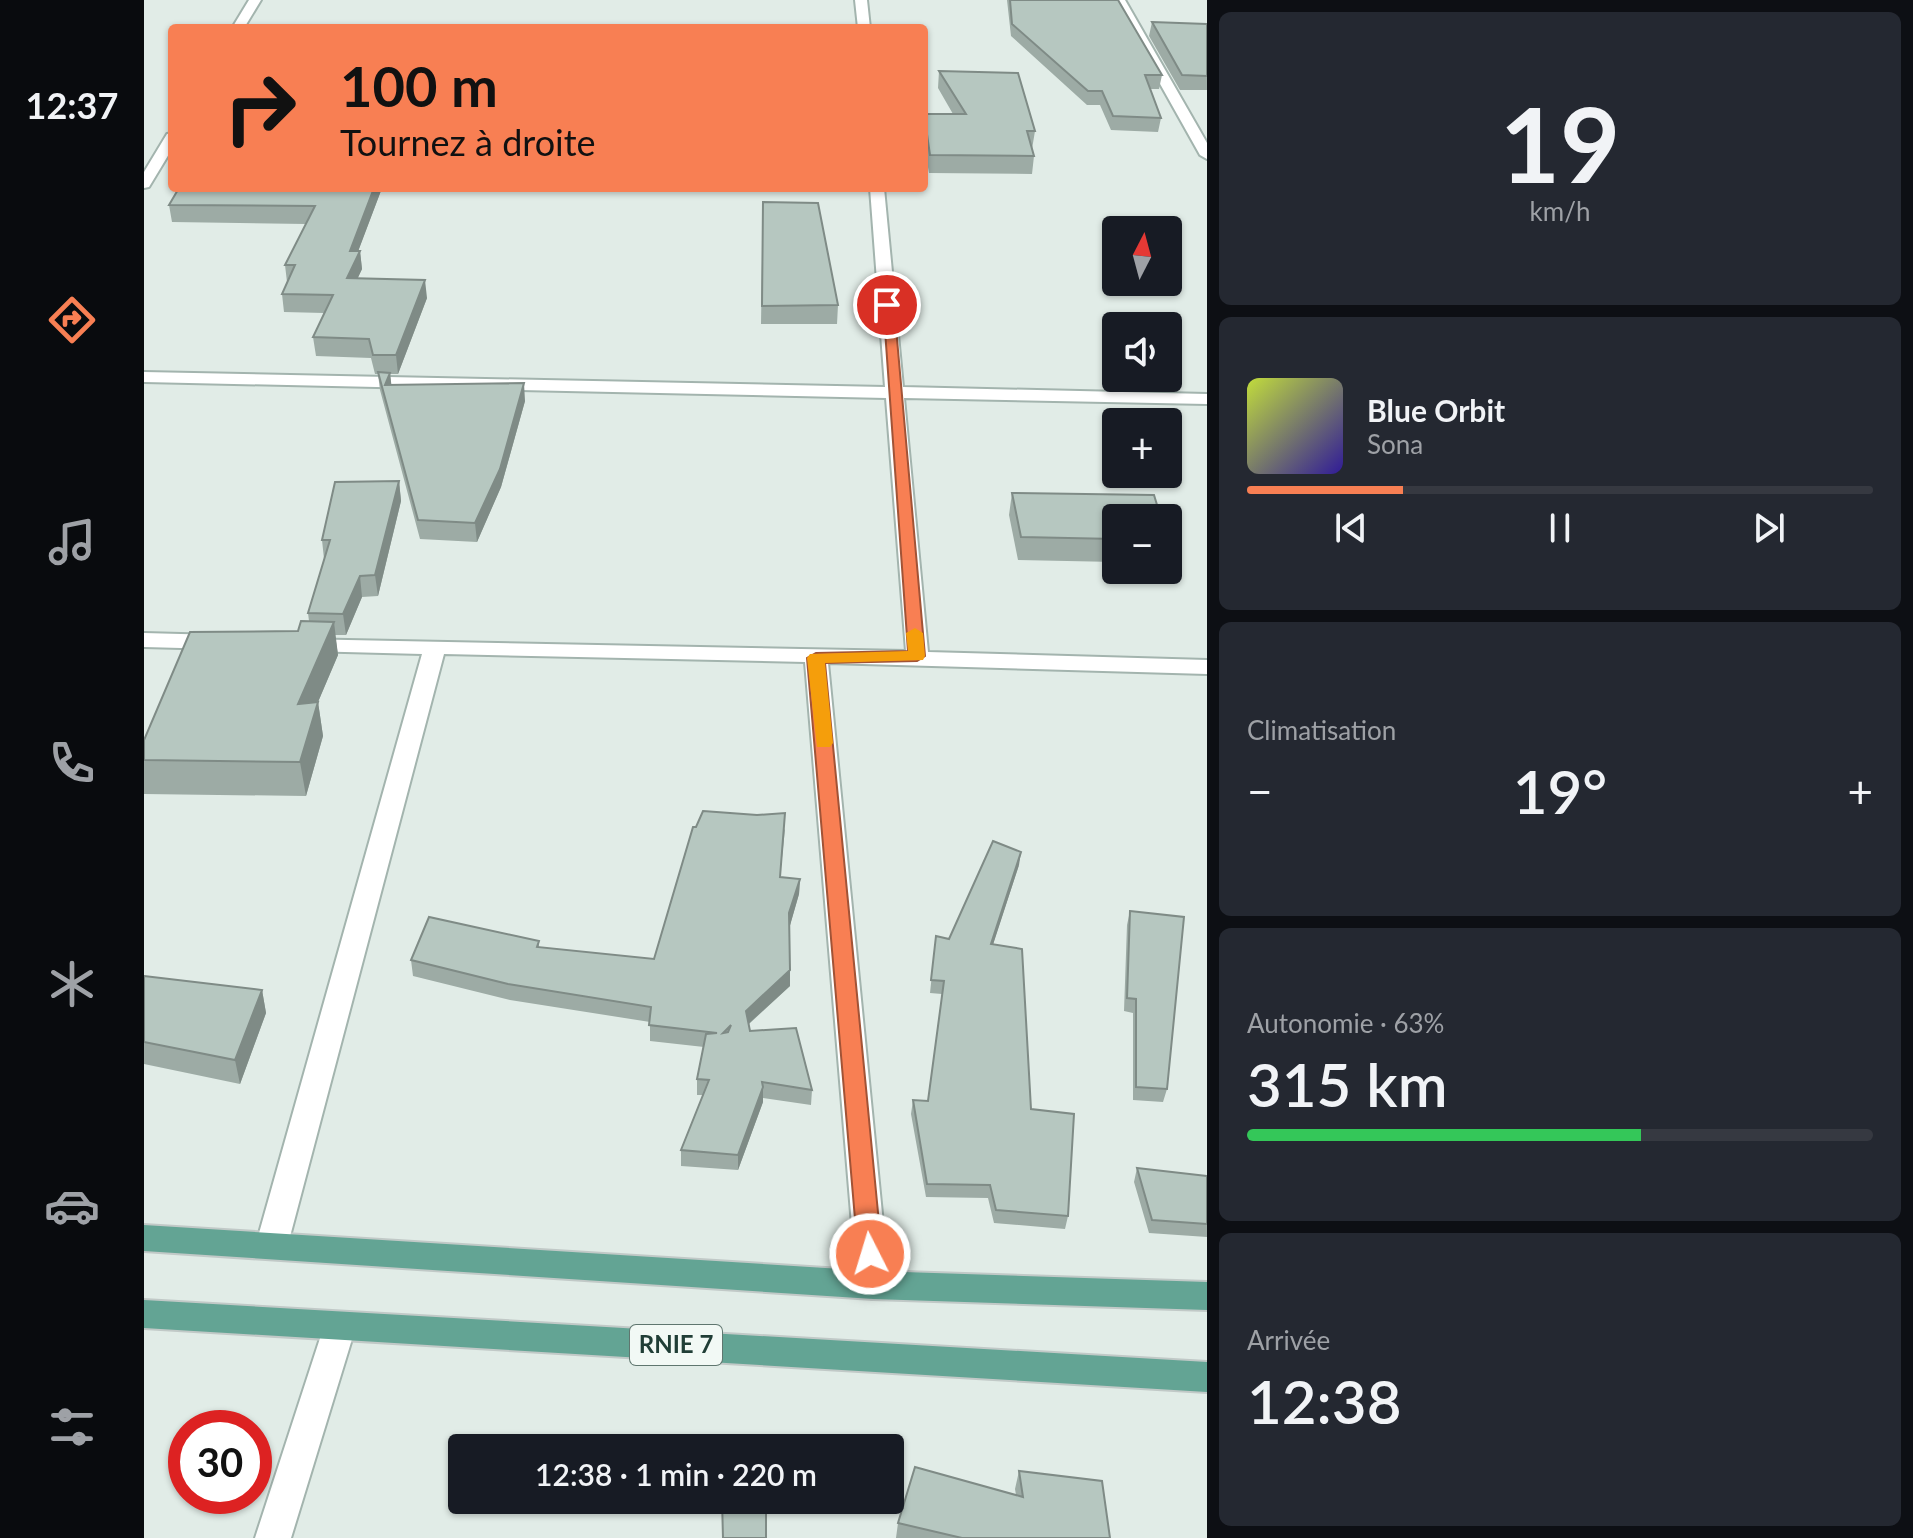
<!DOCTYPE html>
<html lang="fr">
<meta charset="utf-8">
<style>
:root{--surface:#171b24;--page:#242831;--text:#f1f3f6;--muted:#9ea1a6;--line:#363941;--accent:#f87f53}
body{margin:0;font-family:Lato,sans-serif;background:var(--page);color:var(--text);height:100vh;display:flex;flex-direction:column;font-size:30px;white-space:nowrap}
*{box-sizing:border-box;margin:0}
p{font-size:26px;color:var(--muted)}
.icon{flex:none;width:44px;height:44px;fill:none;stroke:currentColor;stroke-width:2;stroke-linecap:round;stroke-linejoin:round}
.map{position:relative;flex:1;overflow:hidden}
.sheet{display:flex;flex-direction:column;gap:12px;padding:12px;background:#0d0f14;width:706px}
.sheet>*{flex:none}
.top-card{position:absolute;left:24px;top:24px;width:760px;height:168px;border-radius:8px;box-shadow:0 2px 6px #0004;background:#f87f53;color:#111;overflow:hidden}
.needle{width:52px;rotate:6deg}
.fabs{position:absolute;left:958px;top:216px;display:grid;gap:16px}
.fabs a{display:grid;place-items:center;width:80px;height:80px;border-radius:8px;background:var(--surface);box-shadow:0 2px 6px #0004;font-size:40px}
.speed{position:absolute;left:24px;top:1410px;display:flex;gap:16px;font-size:40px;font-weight:700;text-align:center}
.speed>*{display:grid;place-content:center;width:104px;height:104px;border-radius:50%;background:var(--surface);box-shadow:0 2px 6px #0004;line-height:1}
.speed .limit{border:12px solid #d22;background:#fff;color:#111}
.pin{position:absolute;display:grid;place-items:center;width:68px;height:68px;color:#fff;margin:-34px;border:4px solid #fff;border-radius:50%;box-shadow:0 2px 8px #0007}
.me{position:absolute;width:88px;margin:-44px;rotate:355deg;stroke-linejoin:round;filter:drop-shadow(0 0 6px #0008)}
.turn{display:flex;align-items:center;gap:28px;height:168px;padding:0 40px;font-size:36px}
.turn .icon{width:104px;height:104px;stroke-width:2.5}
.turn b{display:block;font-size:56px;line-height:68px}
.big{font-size:60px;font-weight:600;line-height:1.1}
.sheet .card{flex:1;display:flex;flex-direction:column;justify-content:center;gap:12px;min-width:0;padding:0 28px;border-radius:12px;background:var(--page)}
.sheet .dial{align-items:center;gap:0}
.dial b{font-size:104px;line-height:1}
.song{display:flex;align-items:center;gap:24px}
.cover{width:96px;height:96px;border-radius:12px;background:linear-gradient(135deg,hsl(70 70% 55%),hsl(250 70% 35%))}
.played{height:8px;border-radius:4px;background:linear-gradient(90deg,var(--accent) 25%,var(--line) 25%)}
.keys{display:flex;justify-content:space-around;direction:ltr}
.heat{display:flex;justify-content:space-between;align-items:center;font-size:44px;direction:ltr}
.charge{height:12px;border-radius:6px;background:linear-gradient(90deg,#34c759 63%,var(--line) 0)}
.trip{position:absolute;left:304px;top:1434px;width:456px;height:80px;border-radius:8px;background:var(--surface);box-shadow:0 2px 6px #0004;font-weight:600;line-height:80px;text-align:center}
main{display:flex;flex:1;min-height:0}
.tabs{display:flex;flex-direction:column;width:144px;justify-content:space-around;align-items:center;background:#090b0e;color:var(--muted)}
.tabs .icon{width:56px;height:56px}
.tabs .active{color:var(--accent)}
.tabs b{font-size:36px;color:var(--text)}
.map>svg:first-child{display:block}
</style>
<main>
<nav class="tabs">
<b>12:37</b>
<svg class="icon active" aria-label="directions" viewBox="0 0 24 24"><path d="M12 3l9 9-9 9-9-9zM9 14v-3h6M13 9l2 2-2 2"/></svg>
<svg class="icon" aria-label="music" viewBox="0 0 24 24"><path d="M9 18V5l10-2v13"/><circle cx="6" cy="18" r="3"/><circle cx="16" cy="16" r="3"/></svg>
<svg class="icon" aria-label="phone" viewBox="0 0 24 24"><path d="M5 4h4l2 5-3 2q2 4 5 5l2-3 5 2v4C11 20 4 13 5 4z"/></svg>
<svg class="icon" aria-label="climate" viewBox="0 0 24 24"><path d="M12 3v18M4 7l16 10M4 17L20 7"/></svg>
<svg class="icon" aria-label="car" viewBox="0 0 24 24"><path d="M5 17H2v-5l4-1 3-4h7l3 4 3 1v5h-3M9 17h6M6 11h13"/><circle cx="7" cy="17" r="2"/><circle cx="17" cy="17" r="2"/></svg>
<svg class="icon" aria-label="filters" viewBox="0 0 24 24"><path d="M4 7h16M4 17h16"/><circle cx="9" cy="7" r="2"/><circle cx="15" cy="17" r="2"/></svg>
</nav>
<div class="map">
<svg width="1063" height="1538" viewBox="0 0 1063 1538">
<rect width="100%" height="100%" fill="#e1ece7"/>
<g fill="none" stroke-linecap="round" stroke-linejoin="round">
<g stroke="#a3b4ae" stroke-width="4">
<path id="minor" d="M 105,0 L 117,0 L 100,28 L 88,28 Z
M 711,0 L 723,0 L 726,28 L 714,28 Z
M 969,0 L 981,0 L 1063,143 L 1063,159 L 1056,155 Z
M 28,133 L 28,149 L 5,187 L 0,188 L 0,172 L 23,134 Z
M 726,188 L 740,188 L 759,387 L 1063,394 L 1063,404 L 760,398 L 784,652 L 1063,660 L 1063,674 L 684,663 L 745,1285 L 740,1295 L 729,1299 L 718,1295 L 713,1285 L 661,662 L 300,654 L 144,1244 L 139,1253 L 128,1257 L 117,1253 L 112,1244 L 278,654 L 162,651 L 151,644 L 154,639 L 762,651 L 742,398 L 0,382 L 0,372 L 741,387 Z
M 0,633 L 74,635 L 85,642 L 74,649 L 0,647 Z
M 196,1312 L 208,1316 L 212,1326 L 147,1538 L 111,1538 L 180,1326 L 184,1316 Z"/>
</g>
<g stroke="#c1c9c7" stroke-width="4">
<path id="major" d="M 0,1225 L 729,1271 L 1063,1282 L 1063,1310 L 729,1299 L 0,1251 Z
M 0,1300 L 1063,1362 L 1063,1392 L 0,1328 Z"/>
</g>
<use href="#minor" fill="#fff" fill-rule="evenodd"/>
<use href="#major" fill="#63a494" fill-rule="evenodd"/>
</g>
<path fill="#9daba5" d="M 863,0 L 974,0 L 1018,75 L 1015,89 L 1006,89 L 1017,118 L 1014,132 L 967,130 L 956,105 L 943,105 L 867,36 Z
M 1008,22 L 1063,24 L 1063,90 L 1036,90 L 1005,36 Z
M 795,71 L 891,131 L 888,149 L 890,156 L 888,174 L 785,173 L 780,144 L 780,114 L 809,114 L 794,88 Z
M 238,188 L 214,251 L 216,251 L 218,269 L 213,279 L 283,298 L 254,374 L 246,374 L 247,384 L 381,401 L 357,487 L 333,542 L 276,539 L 236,390 L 234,374 L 231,374 L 227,358 L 172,356 L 169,337 L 180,313 L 140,312 L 138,294 L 143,282 L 141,265 L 162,224 L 28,222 L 25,205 Z
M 619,202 L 694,305 L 693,324 L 617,324 Z
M 255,481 L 257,501 L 234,596 L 218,597 L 202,635 L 191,635 L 194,655 L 174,702 L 179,736 L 162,796 L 0,794 L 0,740 L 154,631 L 165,621 L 164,613 L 180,559 L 178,540 Z
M 868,493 L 972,518 L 972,562 L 874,560 L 865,515 Z
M 641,829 L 636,877 L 656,879 L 655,894 L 646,925 L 646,986 L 605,1024 L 606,1031 L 668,1090 L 667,1105 L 619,1098 L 619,1102 L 594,1170 L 537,1166 L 537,1150 L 559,1095 L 553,1095 L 553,1079 L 560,1047 L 506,1041 L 506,1022 L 366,1000 L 269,976 L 267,960 L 395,941 L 395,947 L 510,959 Z
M 875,865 L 849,944 L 887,1109 L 924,1216 L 921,1229 L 850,1223 L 844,1198 L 782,1197 L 767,1114 L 769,1100 L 784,1101 L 798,994 L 786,993 L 792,936 L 805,939 Z
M 986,911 L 1023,1089 L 1019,1102 L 989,1100 L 989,1013 L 980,1011 L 983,925 Z
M 0,976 L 118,990 L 122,1013 L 96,1084 L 0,1064 Z
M 993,1168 L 1063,1176 L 1063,1237 L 1005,1233 L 990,1182 Z
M 875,1471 L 966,1538 L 752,1538 L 754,1523 L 872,1495 L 871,1489 Z"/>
<path fill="#7f8b86" d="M 230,188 L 238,188 L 209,265 L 216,251 L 218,269 L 205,297 L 203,278 L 206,251 Z
M 281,280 L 283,298 L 254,374 L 252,355 Z
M 246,373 L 248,390 L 241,385 Z
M 380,383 L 381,401 L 357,487 L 333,542 L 331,523 Z
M 255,481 L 257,501 L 234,596 L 231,575 Z
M 216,576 L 218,597 L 202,635 L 199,614 Z
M 190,622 L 194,655 L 174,702 L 179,736 L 162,796 L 156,762 L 154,704 Z
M 877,852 L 875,865 L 845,957 L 847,944 Z
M 656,879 L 655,894 L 645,929 L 645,913 Z
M 646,970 L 646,986 L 601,1027 L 602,1011 Z
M 118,990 L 122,1013 L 96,1084 L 91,1060 Z
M 619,1087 L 619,1102 L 594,1170 L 594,1155 Z"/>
<path fill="#b6c7c0" stroke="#7f8b86" stroke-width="2" fill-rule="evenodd" d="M 866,0 L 974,0 L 1018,75 L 1001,75 L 1017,118 L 969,116 L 958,91 L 944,91 L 868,24 Z
M 1008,22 L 1063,24 L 1063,76 L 1038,75 Z
M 795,71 L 874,73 L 891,131 L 883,131 L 890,156 L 786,155 L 780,114 L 822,114 Z
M 35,188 L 230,188 L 206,251 L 216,251 L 203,278 L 281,280 L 252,355 L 229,355 L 225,339 L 169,337 L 189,295 L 138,294 L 151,265 L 141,265 L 171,206 L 25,205 Z
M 619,202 L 674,203 L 694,305 L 618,306 Z
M 234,372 L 246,373 L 241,385 L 380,383 L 356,469 L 331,523 L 274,520 Z
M 255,481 L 231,575 L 216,576 L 199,614 L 164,613 L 186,540 L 178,540 L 191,482 Z
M 868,493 L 1010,495 L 1017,518 L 972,518 L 972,539 L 877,537 Z
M 157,621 L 190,622 L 154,704 L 174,702 L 156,762 L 0,760 L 0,740 L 46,632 L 154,631 Z
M 559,811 L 613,815 L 641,813 L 636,877 L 656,879 L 645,913 L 646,970 L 602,1011 L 606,1031 L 652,1028 L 668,1090 L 618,1082 L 619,1087 L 594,1155 L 537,1150 L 565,1080 L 553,1079 L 562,1034 L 573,1033 L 505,1025 L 507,1007 L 364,984 L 267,960 L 285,917 L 395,941 L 393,947 L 510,959 L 549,827 L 552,827 ZM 587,1025 L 584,1032 L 579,1033 Z
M 849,841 L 877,852 L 847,944 L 878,949 L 887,1109 L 930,1114 L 924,1216 L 852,1210 L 846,1185 L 783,1184 L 769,1100 L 784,1101 L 800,981 L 787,980 L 792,936 L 805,939 Z
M 986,911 L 1040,917 L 1023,1089 L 992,1087 L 992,999 L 983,998 Z
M 0,976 L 118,990 L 91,1060 L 0,1042 Z
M 993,1168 L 1063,1176 L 1063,1224 L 1008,1220 Z
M 577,1443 L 588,1448 L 577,1448 Z
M 771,1467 L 879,1497 L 875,1471 L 958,1481 L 966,1538 L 818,1538 L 754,1523 Z
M 578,1500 L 622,1500 L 622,1538 L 579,1538 Z"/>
<path fill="#f87f53" stroke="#a15336" stroke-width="2" d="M 739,302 L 750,305 L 781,656 L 773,661 L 681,663 L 738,1254 L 734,1261 L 726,1264 L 718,1261 L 714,1254 L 663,658 L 672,653 L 764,651 Z"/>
<path fill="#f59e0b" d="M 771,628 L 779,633 L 781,656 L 779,660 L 681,663 L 689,743 L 686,747 L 673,747 L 663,658 L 666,654 L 764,651 L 762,633 Z"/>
<g text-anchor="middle" stroke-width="6" stroke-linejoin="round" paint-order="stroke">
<rect fill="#f2f9f5" stroke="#5f766f" stroke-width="2" x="486" y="1325" width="92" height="40" rx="6"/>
<g font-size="24" font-weight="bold" fill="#203e36">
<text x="532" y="1353">RNIE 7</text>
</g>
</g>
</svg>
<div class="fabs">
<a><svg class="needle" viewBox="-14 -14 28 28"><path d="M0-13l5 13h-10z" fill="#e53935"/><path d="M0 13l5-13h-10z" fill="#9ea1a6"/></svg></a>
<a><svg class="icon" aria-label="sound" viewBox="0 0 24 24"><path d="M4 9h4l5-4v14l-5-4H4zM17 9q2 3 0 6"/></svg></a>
<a>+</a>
<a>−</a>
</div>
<div class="speed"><div class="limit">30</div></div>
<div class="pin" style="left:743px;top:305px;background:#d93025"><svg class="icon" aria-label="arrive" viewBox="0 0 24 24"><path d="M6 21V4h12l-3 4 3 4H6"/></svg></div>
<svg class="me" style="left:726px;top:1254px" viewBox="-20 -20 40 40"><circle r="17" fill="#f87f53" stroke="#fff" stroke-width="3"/><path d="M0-11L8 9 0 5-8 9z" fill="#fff"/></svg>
<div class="trip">12:38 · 1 min · 220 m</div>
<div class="top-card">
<div class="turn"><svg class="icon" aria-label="right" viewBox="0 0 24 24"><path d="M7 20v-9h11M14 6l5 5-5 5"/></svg><div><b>100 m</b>Tournez à droite</div></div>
</div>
</div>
<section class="sheet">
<div class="card dial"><b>19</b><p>km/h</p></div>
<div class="card">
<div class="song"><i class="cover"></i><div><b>Blue Orbit</b><p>Sona</p></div></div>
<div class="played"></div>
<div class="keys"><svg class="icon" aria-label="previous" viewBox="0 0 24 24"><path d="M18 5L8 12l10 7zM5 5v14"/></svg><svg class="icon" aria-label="pause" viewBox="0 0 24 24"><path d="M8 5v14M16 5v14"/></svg><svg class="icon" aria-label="next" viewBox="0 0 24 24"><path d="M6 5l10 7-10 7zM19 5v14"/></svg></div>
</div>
<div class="card"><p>Climatisation</p>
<div class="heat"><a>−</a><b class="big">19°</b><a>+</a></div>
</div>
<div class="card"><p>Autonomie · 63%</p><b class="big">315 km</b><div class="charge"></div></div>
<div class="card"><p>Arrivée</p><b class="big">12:38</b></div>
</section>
</main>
